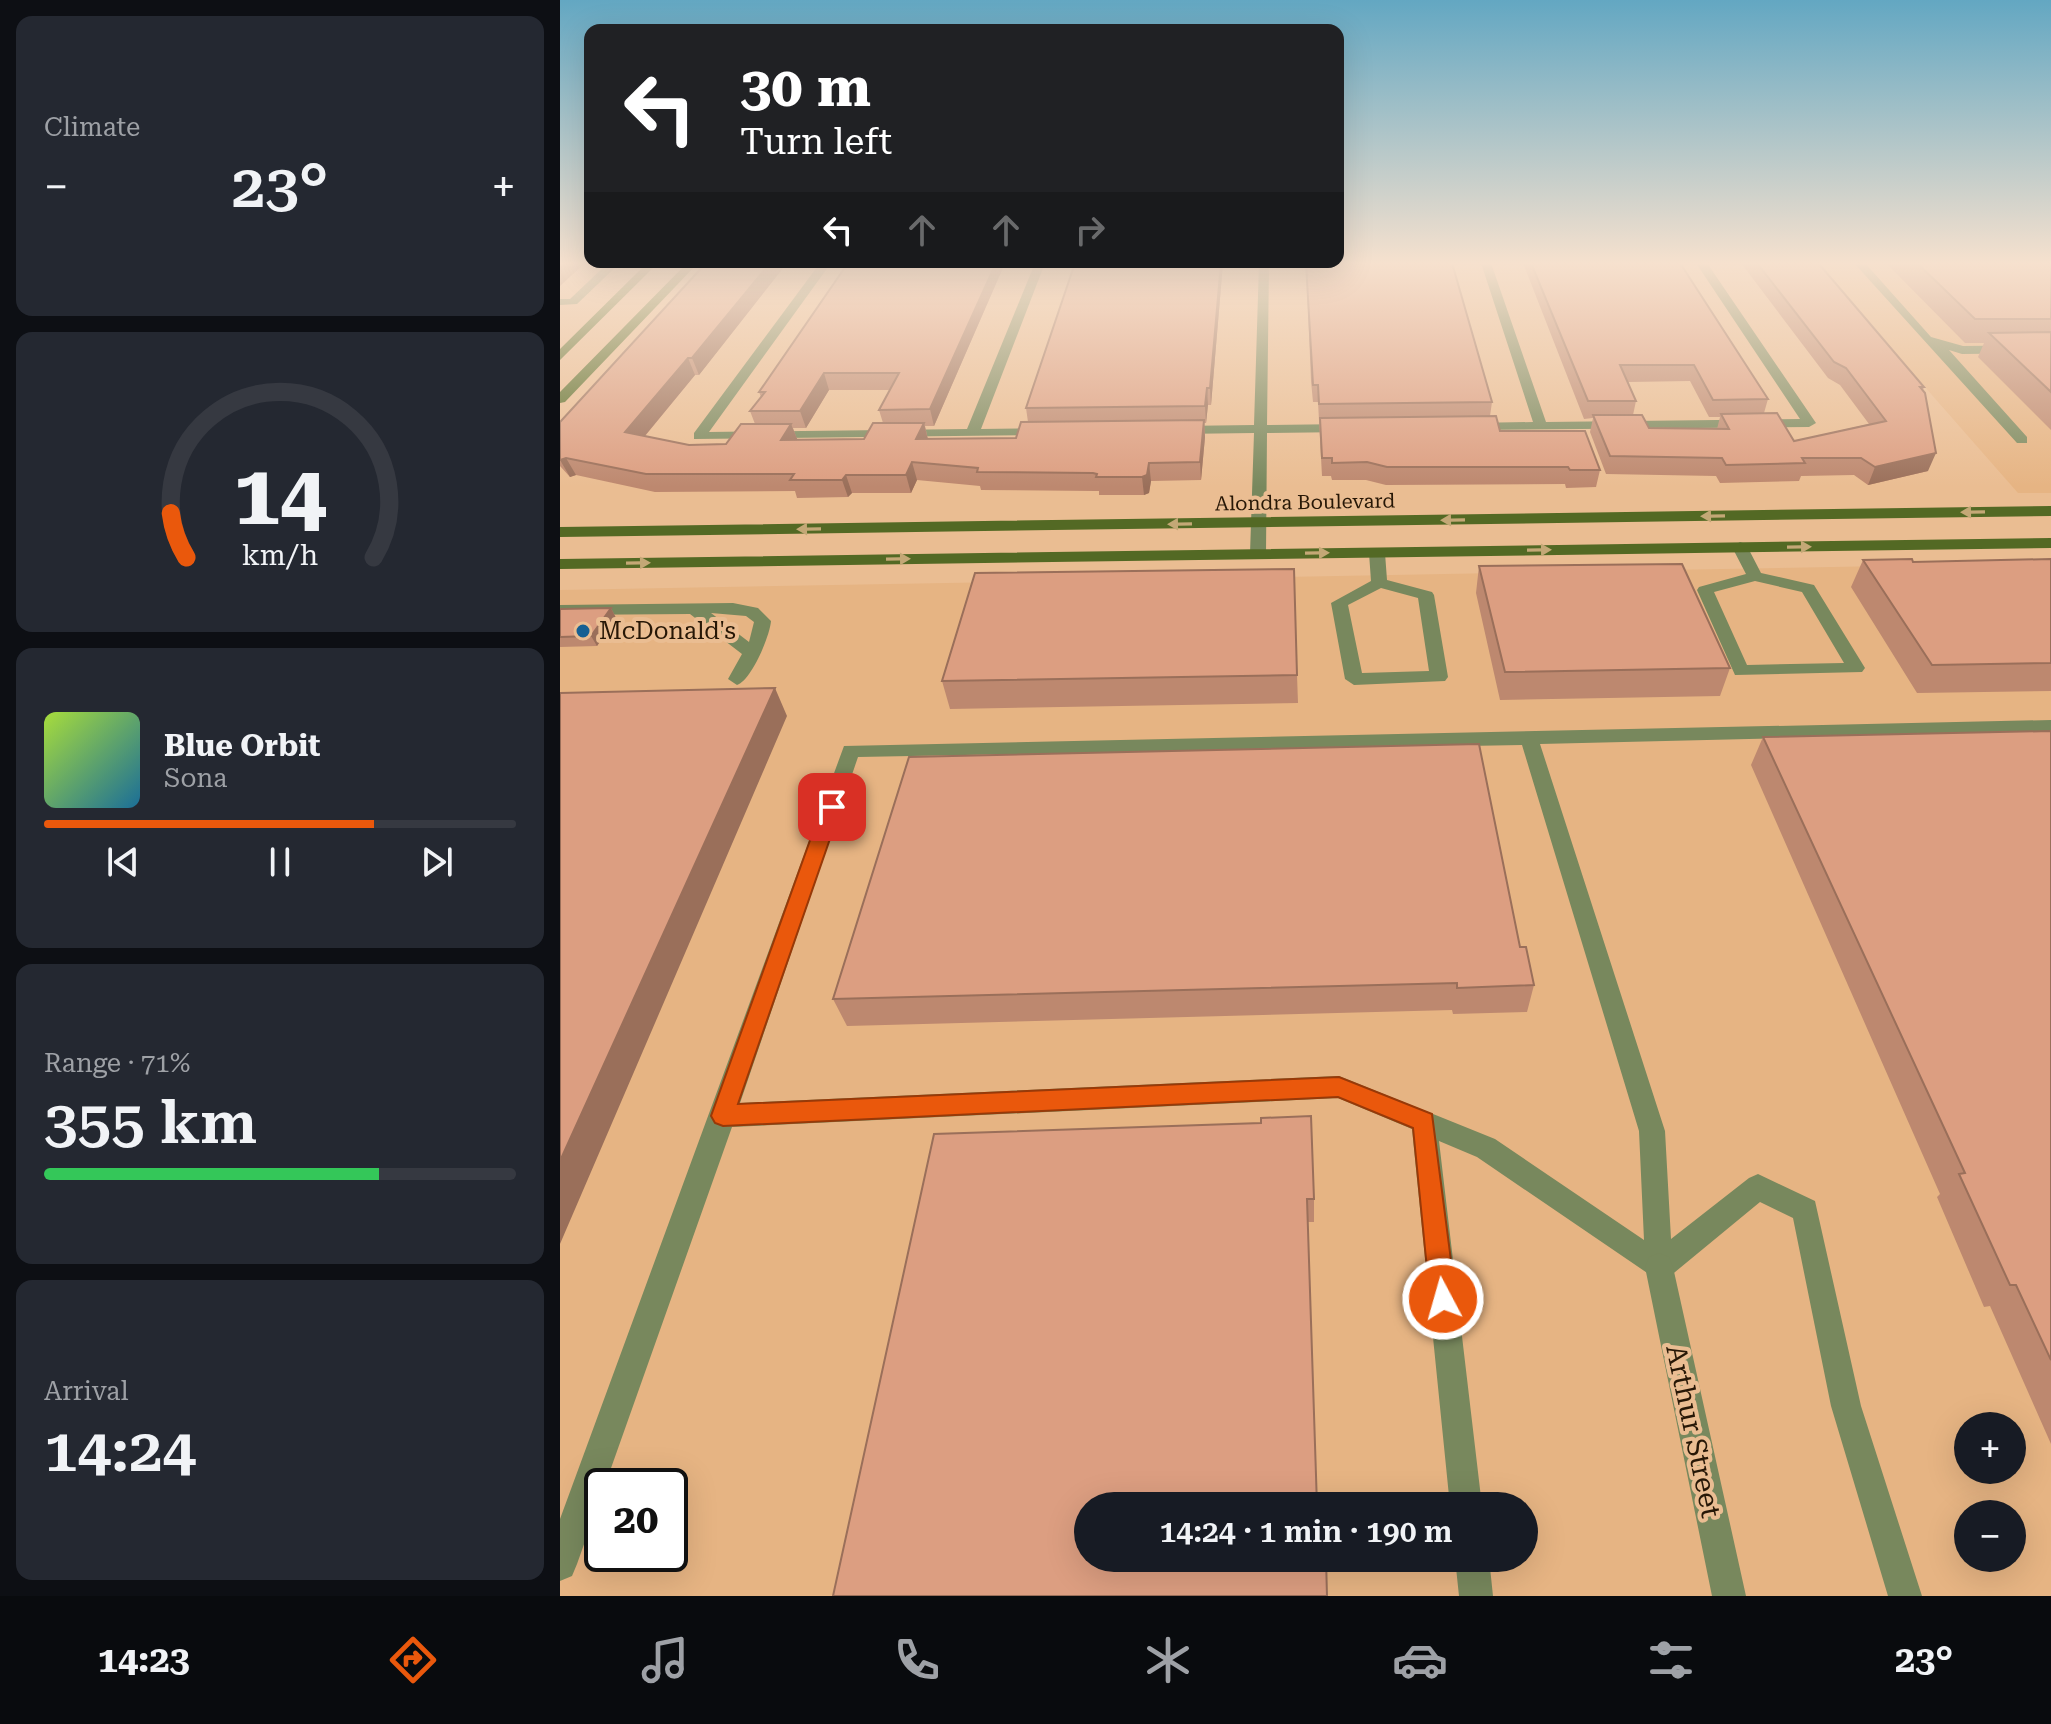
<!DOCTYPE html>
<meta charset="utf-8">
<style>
:root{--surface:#171b24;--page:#242831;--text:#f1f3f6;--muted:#9ea1a6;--line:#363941;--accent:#ea580c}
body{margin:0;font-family:"Roboto Serif",serif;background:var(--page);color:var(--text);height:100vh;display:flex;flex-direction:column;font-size:30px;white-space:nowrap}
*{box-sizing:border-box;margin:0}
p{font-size:26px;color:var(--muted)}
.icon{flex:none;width:44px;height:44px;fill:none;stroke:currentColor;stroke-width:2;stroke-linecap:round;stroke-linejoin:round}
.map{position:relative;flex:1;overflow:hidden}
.sheet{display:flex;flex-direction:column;gap:16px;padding:16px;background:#0d0f14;width:560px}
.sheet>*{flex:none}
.top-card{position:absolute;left:24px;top:24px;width:760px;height:244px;border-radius:16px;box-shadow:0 8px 32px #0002;background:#202124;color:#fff;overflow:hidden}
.controls{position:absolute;left:1394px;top:1412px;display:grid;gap:16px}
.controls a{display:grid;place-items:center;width:72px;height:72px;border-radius:50%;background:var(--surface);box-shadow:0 8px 32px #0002;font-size:40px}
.speed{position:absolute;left:24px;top:1468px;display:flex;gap:16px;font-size:40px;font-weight:700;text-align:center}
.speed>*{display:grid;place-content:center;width:104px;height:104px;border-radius:50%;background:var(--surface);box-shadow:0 8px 32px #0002;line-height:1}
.speed .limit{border:4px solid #111;border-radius:12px;background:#fff;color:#111}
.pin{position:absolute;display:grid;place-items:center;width:68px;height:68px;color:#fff;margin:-34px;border-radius:16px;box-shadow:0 4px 12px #0006}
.me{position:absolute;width:88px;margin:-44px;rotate:354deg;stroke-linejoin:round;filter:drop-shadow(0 0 6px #0008)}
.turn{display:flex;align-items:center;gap:28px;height:168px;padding:0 24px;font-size:36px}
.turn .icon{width:104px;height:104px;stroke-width:2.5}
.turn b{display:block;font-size:56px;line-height:68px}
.lanes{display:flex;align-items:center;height:76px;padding:0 24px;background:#0003;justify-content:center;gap:40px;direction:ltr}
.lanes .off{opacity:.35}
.big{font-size:60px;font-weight:600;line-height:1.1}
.sheet .card{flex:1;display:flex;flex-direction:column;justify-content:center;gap:12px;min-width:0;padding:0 28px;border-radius:16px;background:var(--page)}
.sheet .dial{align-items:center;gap:0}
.dial svg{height:208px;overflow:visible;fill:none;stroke:var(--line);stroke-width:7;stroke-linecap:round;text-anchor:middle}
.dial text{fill:var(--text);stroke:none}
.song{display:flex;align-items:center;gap:24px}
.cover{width:96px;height:96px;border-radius:12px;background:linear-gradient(135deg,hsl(80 70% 55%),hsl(200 70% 35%))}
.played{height:8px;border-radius:4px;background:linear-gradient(90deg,var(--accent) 70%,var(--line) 70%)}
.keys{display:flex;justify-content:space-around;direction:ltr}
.heat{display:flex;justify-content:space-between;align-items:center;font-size:44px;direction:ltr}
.charge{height:12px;border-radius:6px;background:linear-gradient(90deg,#34c759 71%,var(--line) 0)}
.trip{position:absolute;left:514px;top:1492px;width:464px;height:80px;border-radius:40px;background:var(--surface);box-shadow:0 8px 32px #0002;font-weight:600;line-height:80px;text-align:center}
.tabs{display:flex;height:128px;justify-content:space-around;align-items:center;background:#090b0e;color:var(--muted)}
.tabs .icon{width:56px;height:56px}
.tabs .on{color:var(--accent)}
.tabs b{font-size:36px;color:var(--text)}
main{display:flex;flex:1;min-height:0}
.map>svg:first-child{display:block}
</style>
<main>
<section class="sheet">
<div class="card"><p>Climate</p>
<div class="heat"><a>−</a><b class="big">23°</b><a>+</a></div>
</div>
<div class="card dial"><svg viewBox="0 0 100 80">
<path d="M14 69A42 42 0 1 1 86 69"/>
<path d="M14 69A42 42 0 0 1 8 52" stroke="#ea580c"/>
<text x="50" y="56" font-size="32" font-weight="700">14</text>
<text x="50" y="72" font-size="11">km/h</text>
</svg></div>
<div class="card">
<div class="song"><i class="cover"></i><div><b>Blue Orbit</b><p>Sona</p></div></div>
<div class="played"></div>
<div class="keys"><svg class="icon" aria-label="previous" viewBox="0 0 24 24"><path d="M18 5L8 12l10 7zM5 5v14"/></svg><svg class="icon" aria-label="pause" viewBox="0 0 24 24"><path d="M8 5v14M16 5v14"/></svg><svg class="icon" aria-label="next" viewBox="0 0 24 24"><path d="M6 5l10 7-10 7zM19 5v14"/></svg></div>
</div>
<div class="card"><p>Range · 71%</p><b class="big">355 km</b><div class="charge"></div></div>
<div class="card"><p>Arrival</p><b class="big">14:24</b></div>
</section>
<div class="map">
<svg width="1491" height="1596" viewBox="0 0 1491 1596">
<rect width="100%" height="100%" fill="#eabd92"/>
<path fill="#e6b483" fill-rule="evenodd" d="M 1256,263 L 1491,263 L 1491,493 L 1458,493 Z
M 1491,563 L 1491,1596 L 0,1596 L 0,590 ZM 1408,1426 L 1452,1426 L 1452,1470 L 1408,1470 ZM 42,1486 L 110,1486 L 110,1554 L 42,1554 ZM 528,1506 L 964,1506 L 964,1558 L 528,1558 ZM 1408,1514 L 1452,1514 L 1452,1558 L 1408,1558 Z"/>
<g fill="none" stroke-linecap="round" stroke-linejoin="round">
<path fill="#78885d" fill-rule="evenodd" d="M 1294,263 L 1305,263 L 1371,337 L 1403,346 L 1491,345 L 1491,353 L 1402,354 L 1389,350 L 1467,437 L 1467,443 L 1457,443 Z
M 1180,542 L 1186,544 L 1201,573 L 1254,585 L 1305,668 L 1302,672 L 1175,675 L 1137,590 L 1139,587 L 1186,574 L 1172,547 ZM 1195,581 L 1242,592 L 1284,663 L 1187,665 L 1154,592 Z
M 817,548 L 825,553 L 827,580 L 872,592 L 874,595 L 888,677 L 885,681 L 794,685 L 785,679 L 771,603 L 811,581 L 809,553 ZM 821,588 L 858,598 L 869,671 L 802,673 L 788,605 Z
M 173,603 L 198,608 L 211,621 C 210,636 191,681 177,685 L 168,679 L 182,654 L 130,614 L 0,615 L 0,605 ZM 151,613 L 186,616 L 194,622 L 189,642 Z
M 1491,720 L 1491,732 L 980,744 L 1105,1131 L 1111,1239 L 1189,1178 L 1198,1174 L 1255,1201 L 1301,1406 L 1362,1596 L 1328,1596 L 1271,1406 L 1233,1218 L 1200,1202 L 1109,1277 L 1099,1281 L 917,1157 L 879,1141 L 922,1506 L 890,1506 L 852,1129 L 778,1098 L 172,1127 L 17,1564 L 12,1576 L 0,1581 L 0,1519 L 284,746 ZM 962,745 L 1079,1131 L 1084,1240 L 935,1139 L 779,1076 L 180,1103 L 298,757 Z
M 895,1558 L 929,1558 L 933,1596 L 899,1596 Z"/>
<path fill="#78885d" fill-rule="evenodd" d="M 48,263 L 60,263 L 17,304 L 0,305 L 0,299 L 10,299 Z
M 260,263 L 271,263 L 149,432 L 407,429 L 475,263 L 485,263 L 421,429 L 483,428 L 490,432 L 488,435 L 134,439 L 134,433 Z
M 699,263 L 709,263 L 707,425 L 787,424 L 794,428 L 787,432 L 707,433 L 706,554 L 698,559 L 690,554 L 694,433 L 619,434 L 612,430 L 619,426 L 694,425 Z
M 921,263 L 931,263 L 986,422 L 1240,419 L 1136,263 L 1147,263 L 1256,423 L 1249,427 L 906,430 L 904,427 L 911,423 L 973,422 Z
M 1099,1253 L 1109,1257 L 1113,1267 L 1186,1596 L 1152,1596 L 1085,1267 L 1089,1257 Z"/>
<path fill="#536924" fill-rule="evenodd" d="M 87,263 L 98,263 L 0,360 L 0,349 Z
M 127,263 L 138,263 L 5,402 L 0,403 L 0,392 Z
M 1491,506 L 1491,516 L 0,537 L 0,527 Z
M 1491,538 L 1491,548 L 0,569 L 0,559 Z"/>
</g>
<path fill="#bd886f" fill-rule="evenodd" d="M 146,263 L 227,263 L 139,375 L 135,375 L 85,436 L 129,445 L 166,444 L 195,424 L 190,411 L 201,397 L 199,392 L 288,263 L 445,263 L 374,426 L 365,426 L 368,439 L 456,438 L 468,422 L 466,408 L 663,263 L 651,405 L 648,405 L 646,423 L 644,423 L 645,437 L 641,480 L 591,481 L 589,493 L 584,495 L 539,495 L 539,491 L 536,491 L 421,490 L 420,486 L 357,480 L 351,493 L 292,493 L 288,497 L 237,498 L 235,491 L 95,492 L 16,475 L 10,477 L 0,466 L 0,422 ZM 269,390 L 330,390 L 319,410 L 323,423 L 304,439 L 237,439 L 233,428 L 246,428 Z
M 746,263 L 892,263 L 932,402 L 930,416 L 940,431 L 1040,470 L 1036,487 L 1006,488 L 1005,484 L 826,485 L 806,480 L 772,480 L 771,476 L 762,476 L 758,402 L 753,402 L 751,381 Z
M 963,263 L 1120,263 L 1208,399 L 1204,413 L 1234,441 L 1309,424 L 1280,385 L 1268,378 L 1181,263 L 1258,263 L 1364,387 L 1363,390 L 1368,471 L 1308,485 L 1294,475 L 1241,476 L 1239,481 L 1160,483 L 1156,476 L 1046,474 L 1030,432 L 1033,418 L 1024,419 ZM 1130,381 L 1149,417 L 1160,417 L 1157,429 L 1089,428 L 1073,415 L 1076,401 L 1068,382 Z
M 1326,263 L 1491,263 L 1491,430 L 1418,357 L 1424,343 L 1405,343 Z
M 1491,559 L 1491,691 L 1357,693 L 1291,587 L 1303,560 L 1353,562 Z
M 919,566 L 1170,668 L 1160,696 L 940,700 L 916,593 Z
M 51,608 L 56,618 L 37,646 L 0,647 L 0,609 Z
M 737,675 L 738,703 L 390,709 L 382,681 Z
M 1491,731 L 1491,1444 L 1430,1306 L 1424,1307 L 1377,1197 L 1380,1194 L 1191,765 L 1203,737 Z
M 960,947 L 974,985 L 967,1012 L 893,1014 L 892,1010 L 287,1026 L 273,999 Z
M 374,1134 L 754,1199 L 754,1222 L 748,1222 Z"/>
<path fill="#9a6f5a" d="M 0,263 L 25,263 L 0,286 Z
M 210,263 L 227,263 L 139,375 L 132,358 Z
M 436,263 L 445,263 L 374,426 L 370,409 Z
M 661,263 L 663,263 L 651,405 L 650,388 Z
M 128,358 L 135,375 L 74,449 L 65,432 Z
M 264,373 L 269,390 L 246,428 L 240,411 Z
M 647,388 L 648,405 L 646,423 L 645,406 Z
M 644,420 L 645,437 L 641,480 L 640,462 Z
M 364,423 L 368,440 L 356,439 Z
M 231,424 L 238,441 L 221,440 Z
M 1376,453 L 1368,471 L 1308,485 L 1315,467 Z
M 6,458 L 16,475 L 10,477 L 0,460 Z
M 352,462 L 357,480 L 351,493 L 346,475 Z
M 589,463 L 591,481 L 589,493 L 584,495 L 582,477 Z
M 286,475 L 292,493 L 288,497 L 282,480 Z
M 51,608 L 56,618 L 37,646 L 31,636 Z
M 215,688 L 227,716 L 0,1244 L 0,1161 Z"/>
<path fill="#dc9e81" stroke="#9a6f5a" stroke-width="2" d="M 146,263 L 210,263 L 132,358 L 128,358 L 65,432 L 129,445 L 166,444 L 181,424 L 231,424 L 221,440 L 304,439 L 313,423 L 364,423 L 356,439 L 456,438 L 461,422 L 644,420 L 640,462 L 589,463 L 587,475 L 582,477 L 536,477 L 537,474 L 533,473 L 417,472 L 418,468 L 352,462 L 346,475 L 286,475 L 282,480 L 230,480 L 234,474 L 86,474 L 6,458 L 0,460 L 0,422 Z
M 288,263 L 436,263 L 370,409 L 319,410 L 339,373 L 264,373 L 240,411 L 190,411 L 205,392 L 199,392 Z
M 515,263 L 661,263 L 650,388 L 647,388 L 645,406 L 466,408 Z
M 746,263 L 892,263 L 932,402 L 759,404 L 758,385 L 753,385 Z
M 971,263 L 1120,263 L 1208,399 L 1153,400 L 1134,365 L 1060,365 L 1076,401 L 1028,401 Z
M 1197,263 L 1258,263 L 1265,271 L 1364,387 L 1360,387 L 1365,393 L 1376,453 L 1315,467 L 1301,458 L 1242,458 L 1245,463 L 1166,465 L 1162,458 L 1050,456 L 1033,415 L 1082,415 L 1089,428 L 1169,429 L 1161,414 L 1217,413 L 1234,441 L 1326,421 L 1286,368 L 1274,362 Z
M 1357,263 L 1491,263 L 1491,319 L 1415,319 Z
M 1491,332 L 1491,392 L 1429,333 Z
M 936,416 L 940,431 L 1025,431 L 1040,470 L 1010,470 L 1008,467 L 827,467 L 807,462 L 772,463 L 772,458 L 762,458 L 760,418 Z
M 1352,559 L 1353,562 L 1491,559 L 1491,663 L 1372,665 L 1303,560 Z
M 1122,564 L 1170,668 L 945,672 L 919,566 Z
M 734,569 L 737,675 L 382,681 L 415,573 Z
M 51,608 L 31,636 L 0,637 L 0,609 Z
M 215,688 L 0,1161 L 0,693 Z
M 1491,731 L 1491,1360 L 1456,1285 L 1450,1285 L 1399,1174 L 1405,1173 L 1203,737 Z
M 919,744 L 960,947 L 966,947 L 974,985 L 897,988 L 897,983 L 273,999 L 349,757 Z
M 751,1116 L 754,1199 L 747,1199 L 757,1506 L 528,1506 L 528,1558 L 766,1558 L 767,1596 L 273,1596 L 374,1134 L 701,1123 L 701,1118 Z"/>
<defs><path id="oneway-solid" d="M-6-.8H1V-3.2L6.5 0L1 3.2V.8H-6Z" transform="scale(2)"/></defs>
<g fill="#c4a876">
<use href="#oneway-solid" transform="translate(1413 512) rotate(179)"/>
<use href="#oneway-solid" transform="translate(1153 516) rotate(179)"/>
<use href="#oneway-solid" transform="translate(893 520) rotate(179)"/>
<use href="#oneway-solid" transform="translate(620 524) rotate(179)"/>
<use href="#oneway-solid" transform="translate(249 529) rotate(179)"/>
<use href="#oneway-solid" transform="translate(1239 547) rotate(-1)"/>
<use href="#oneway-solid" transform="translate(979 550) rotate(-1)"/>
<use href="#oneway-solid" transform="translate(757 553) rotate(-1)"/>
<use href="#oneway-solid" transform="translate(338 559) rotate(-1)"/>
<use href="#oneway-solid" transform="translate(78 563) rotate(-1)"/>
</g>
<linearGradient id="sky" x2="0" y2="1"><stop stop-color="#63a7c2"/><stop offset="0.54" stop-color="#f6e1ce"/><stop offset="1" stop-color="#f6e1ce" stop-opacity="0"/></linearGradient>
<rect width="1491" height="487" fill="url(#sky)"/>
<path fill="#ea580c" stroke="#983908" stroke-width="2" d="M 272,800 L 281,807 L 178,1104 L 779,1077 L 872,1114 L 896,1299 L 892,1308 L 883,1312 L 874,1308 L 870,1299 L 853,1128 L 778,1097 L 163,1126 L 155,1123 L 151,1116 L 262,807 Z"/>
<circle fill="#166093" stroke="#eabd92" stroke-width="3" cx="23" cy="631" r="8"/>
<g text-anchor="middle" stroke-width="8" stroke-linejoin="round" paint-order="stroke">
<g font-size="20" fill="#271706" stroke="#eabd92">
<text transform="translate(745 502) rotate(-1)" y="7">Alondra Boulevard</text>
</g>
<g font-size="24" fill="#271706" stroke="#eabd92" text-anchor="start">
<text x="39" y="639">McDonald's</text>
</g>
<g font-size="28" fill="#271706" stroke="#eabd92">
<text transform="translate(1134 1431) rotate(78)" y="10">Arthur Street</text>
</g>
</g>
</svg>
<div class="controls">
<a>+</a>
<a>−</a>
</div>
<div class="speed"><div class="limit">20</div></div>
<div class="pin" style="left:272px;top:807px;background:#d93025"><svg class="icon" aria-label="arrive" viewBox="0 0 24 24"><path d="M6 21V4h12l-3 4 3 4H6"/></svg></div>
<svg class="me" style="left:883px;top:1299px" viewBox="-20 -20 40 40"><circle r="17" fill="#ea580c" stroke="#fff" stroke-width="3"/><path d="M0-11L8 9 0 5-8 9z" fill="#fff"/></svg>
<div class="trip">14:24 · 1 min · 190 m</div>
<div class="top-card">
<div class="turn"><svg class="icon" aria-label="left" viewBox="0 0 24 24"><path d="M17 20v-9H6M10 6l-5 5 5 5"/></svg><div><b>30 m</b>Turn left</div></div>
<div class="lanes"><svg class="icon" aria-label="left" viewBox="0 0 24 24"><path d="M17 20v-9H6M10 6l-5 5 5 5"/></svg><svg class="icon off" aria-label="ahead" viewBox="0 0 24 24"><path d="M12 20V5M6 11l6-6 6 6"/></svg><svg class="icon off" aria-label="ahead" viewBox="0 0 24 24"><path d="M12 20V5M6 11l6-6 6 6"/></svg><svg class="icon off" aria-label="right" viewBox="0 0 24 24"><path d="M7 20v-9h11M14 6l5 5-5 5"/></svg></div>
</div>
</div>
</main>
<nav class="tabs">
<b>14:23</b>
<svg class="icon on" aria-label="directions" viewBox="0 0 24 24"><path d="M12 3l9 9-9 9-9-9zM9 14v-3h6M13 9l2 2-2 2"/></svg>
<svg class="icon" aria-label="music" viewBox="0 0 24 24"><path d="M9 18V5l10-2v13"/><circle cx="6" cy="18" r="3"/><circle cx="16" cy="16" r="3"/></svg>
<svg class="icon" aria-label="phone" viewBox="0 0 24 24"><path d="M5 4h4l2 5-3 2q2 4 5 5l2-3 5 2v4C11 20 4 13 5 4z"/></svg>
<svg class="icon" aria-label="climate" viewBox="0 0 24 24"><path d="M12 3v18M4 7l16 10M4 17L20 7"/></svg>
<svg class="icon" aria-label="car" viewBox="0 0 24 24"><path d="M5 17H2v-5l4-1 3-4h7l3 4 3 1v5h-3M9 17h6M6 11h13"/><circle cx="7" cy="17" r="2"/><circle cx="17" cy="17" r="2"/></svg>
<svg class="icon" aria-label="filters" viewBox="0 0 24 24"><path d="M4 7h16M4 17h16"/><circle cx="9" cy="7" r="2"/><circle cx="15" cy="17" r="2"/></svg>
<b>23°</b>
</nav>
